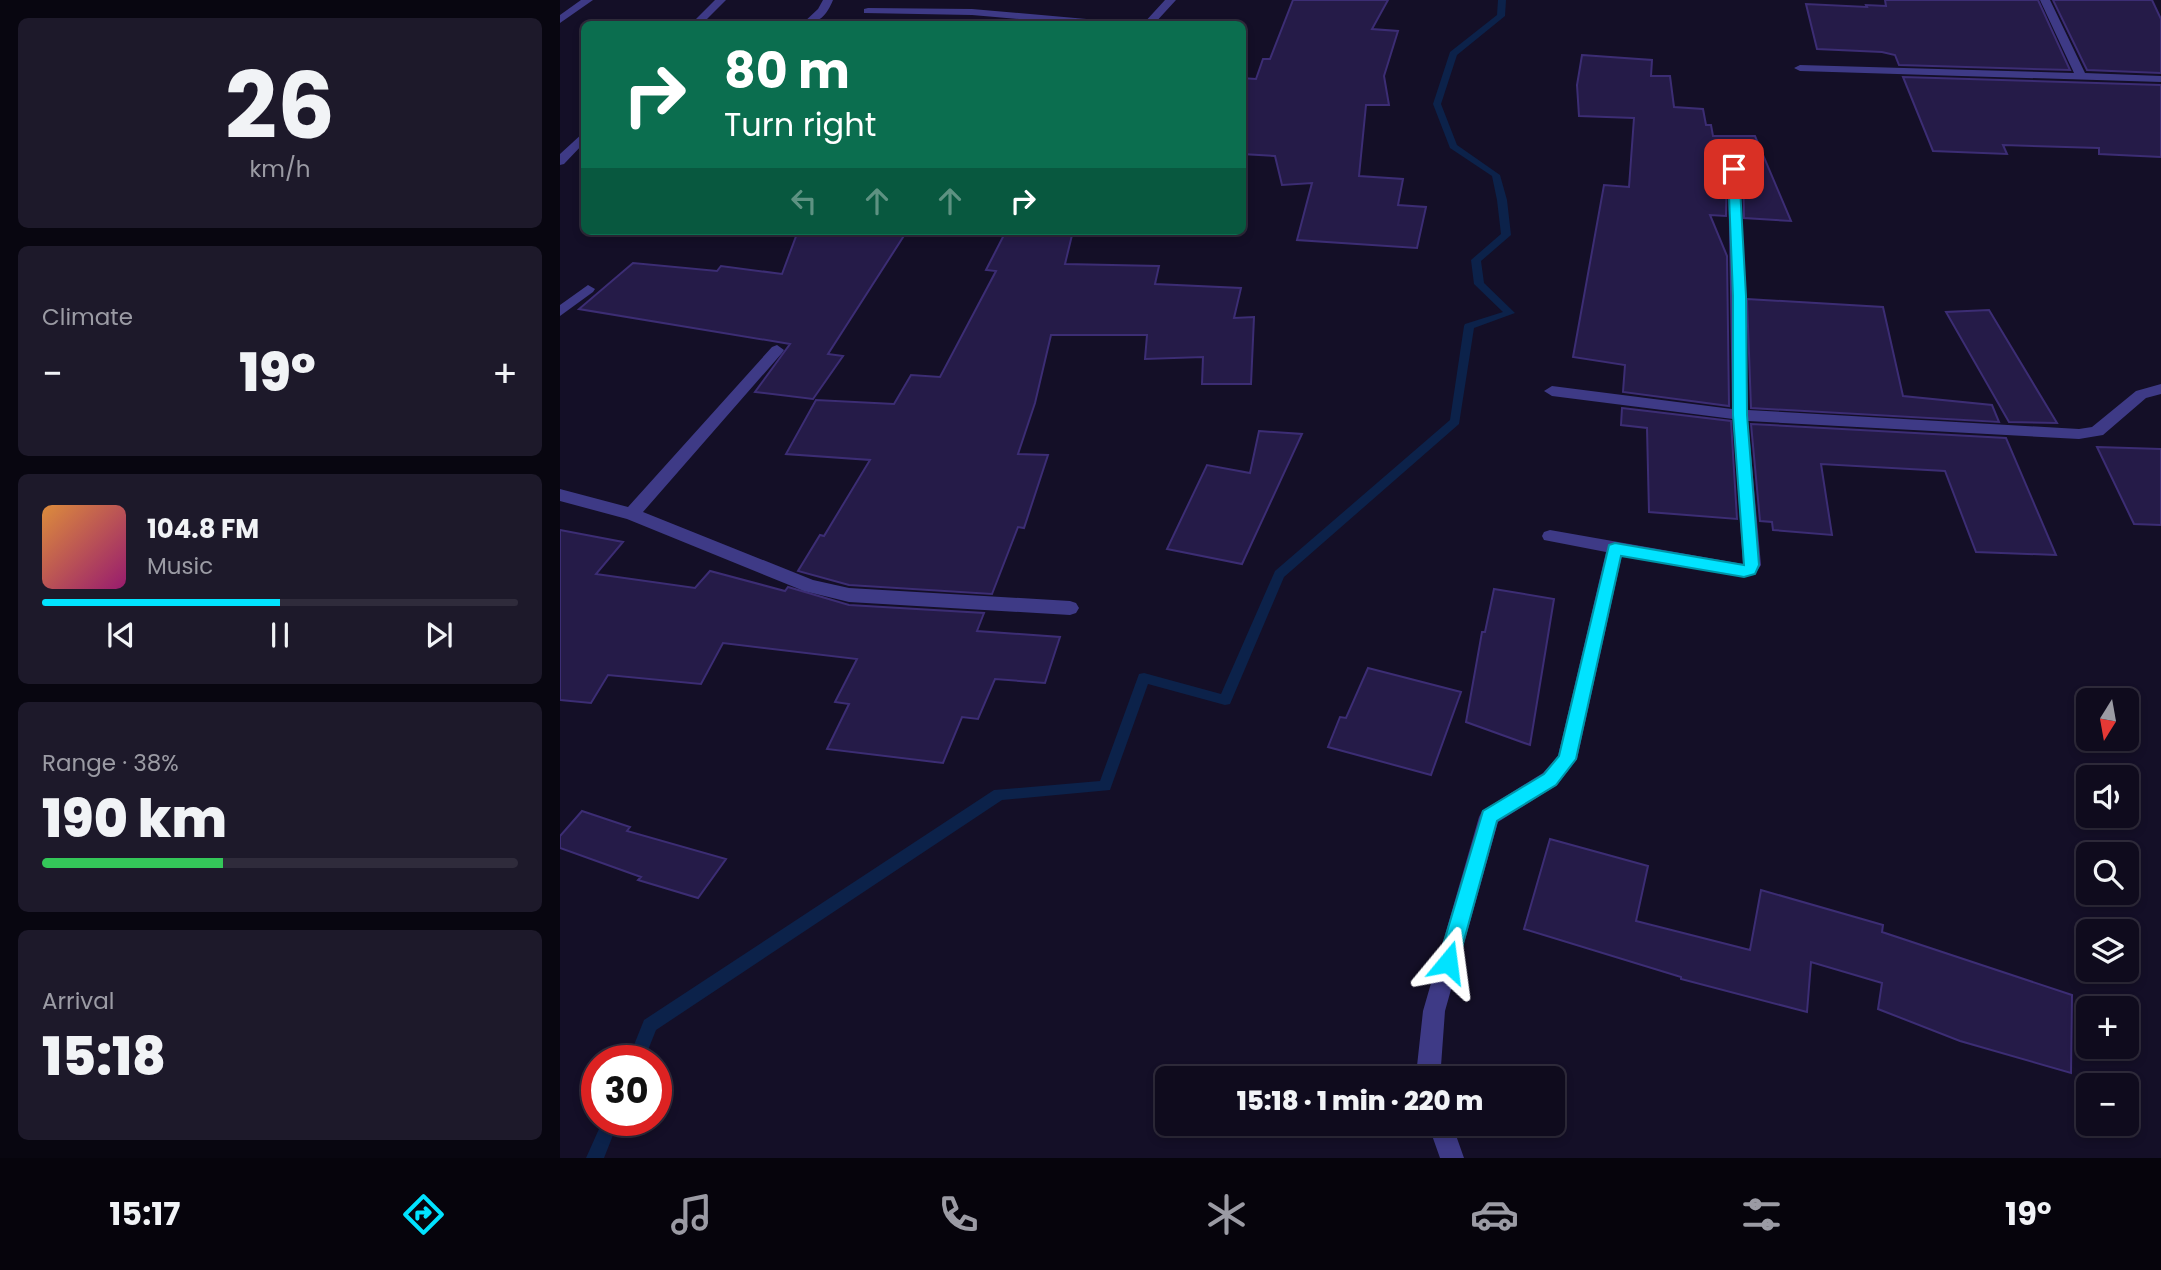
<!DOCTYPE html>
<meta charset="utf-8">
<style>
:root{--surface:#0f0b1d;--page:#1d192a;--text:#f1f3f6;--muted:#9b9ba4;--line:#2f2b3b;--accent:#01e3ff}
body{margin:0;font-family:Poppins,sans-serif;background:var(--page);color:var(--text);height:100vh;display:flex;flex-direction:column;font-size:26px;white-space:nowrap}
*{box-sizing:border-box;margin:0}
p{font-size:23px;color:var(--muted)}
.icon{flex:none;width:38px;height:38px;fill:none;stroke:currentColor;stroke-width:2;stroke-linecap:round;stroke-linejoin:round}
.map{position:relative;flex:1;overflow:hidden}
.side{display:flex;flex-direction:column;gap:18px;padding:18px;background:#080610;width:560px}
.side>*{flex:none}
.guide{position:absolute;left:21px;top:21px;width:665px;height:214px;border-radius:10px;box-shadow:0 4px 10px #0003,0 0 0 2px var(--line);background:#0b6e4f;color:#fff;overflow:hidden}
.needle{width:46px;rotate:191deg}
.buttons{position:absolute;left:1516px;top:688px;display:grid;gap:14px}
.buttons a{display:grid;place-items:center;width:63px;height:63px;border-radius:10px;background:var(--surface);box-shadow:0 4px 10px #0003,0 0 0 2px var(--line);font-size:35px}
.speed{position:absolute;left:21px;top:1045px;display:flex;gap:14px;font-size:35px;font-weight:700;text-align:center}
.speed>*{display:grid;place-content:center;width:91px;height:91px;border-radius:50%;background:var(--surface);box-shadow:0 4px 10px #0003,0 0 0 2px var(--line);line-height:1}
.speed .limit{border:10px solid #d22;background:#fff;color:#111}
.pin{position:absolute;display:grid;place-items:center;width:60px;height:60px;color:#fff;margin:-30px;border-radius:14px;box-shadow:0 4px 10px #0006}
.me{position:absolute;width:77px;margin:-38px;rotate:16deg;stroke-linejoin:round;filter:drop-shadow(0 0 5px #0008)}
.turn{display:flex;align-items:center;gap:24px;height:147px;padding:0 28px;font-size:32px}
.turn .icon{width:91px;height:91px;stroke-width:2.5}
.turn b{display:block;font-size:49px;line-height:60px}
.lanes{display:flex;align-items:center;height:66px;padding:0 28px;background:#0003;justify-content:center;gap:35px;direction:ltr}
.lanes .off{opacity:.35}
.big{font-size:52px;font-weight:800;line-height:1.1}
.side .card{flex:1;display:flex;flex-direction:column;justify-content:center;gap:10px;min-width:0;padding:0 24px;border-radius:10px;background:var(--page)}
.side .dial{align-items:center;gap:0}
.dial b{font-size:91px;line-height:1}
.song{display:flex;align-items:center;gap:21px}
.cover{width:84px;height:84px;border-radius:10px;background:linear-gradient(135deg,hsl(30 70% 55%),hsl(320 70% 35%))}
.played{height:7px;border-radius:4px;background:linear-gradient(90deg,var(--accent) 50%,var(--line) 50%)}
.keys{display:flex;justify-content:space-around;direction:ltr}
.heat{display:flex;justify-content:space-between;align-items:center;font-size:38px;direction:ltr}
.charge{height:10px;border-radius:5px;background:linear-gradient(90deg,#34c759 38%,var(--line) 0)}
.trip{position:absolute;left:595px;top:1066px;width:410px;height:70px;border-radius:10px;background:var(--surface);box-shadow:0 4px 10px #0003,0 0 0 2px var(--line);font-weight:800;line-height:70px;text-align:center}
.dock{display:flex;height:112px;justify-content:space-around;align-items:center;background:#06040c;color:var(--muted)}
.dock .icon{width:49px;height:49px}
.dock .current{color:var(--accent)}
.dock b{font-size:32px;color:var(--text)}
main{display:flex;flex:1;min-height:0}
.map>svg:first-child{display:block}
</style>
<main>
<section class="side">
<div class="card dial"><b>26</b><p>km/h</p></div>
<div class="card"><p>Climate</p>
<div class="heat"><a>−</a><b class="big">19°</b><a>+</a></div>
</div>
<div class="card">
<div class="song"><i class="cover"></i><div><b>104.8 FM</b><p>Music</p></div></div>
<div class="played"></div>
<div class="keys"><svg class="icon" aria-label="previous" viewBox="0 0 24 24"><path d="M18 5L8 12l10 7zM5 5v14"/></svg><svg class="icon" aria-label="pause" viewBox="0 0 24 24"><path d="M8 5v14M16 5v14"/></svg><svg class="icon" aria-label="next" viewBox="0 0 24 24"><path d="M6 5l10 7-10 7zM19 5v14"/></svg></div>
</div>
<div class="card"><p>Range · 38%</p><b class="big">190 km</b><div class="charge"></div></div>
<div class="card"><p>Arrival</p><b class="big">15:18</b></div>
</section>
<div class="map">
<svg width="1601" height="1158" viewBox="0 0 1601 1158">
<rect width="100%" height="100%" fill="#140f27"/>
<g fill="none" stroke-linecap="round" stroke-linejoin="round">
<path fill="#0c224a" fill-rule="evenodd" d="M 938,0 L 946,0 L 945,16 L 897,55 L 881,104 L 897,145 L 940,175 L 947,200 L 951,235 L 921,261 L 924,283 L 955,313 L 914,328 L 899,424 L 724,577 L 670,704 L 665,705 L 588,684 L 550,790 L 442,800 L 96,1030 L 84,1060 L 68,1060 L 84,1020 L 434,790 L 540,781 L 579,674 L 584,673 L 661,694 L 715,571 L 890,420 L 904,326 L 905,324 L 943,312 L 914,284 L 911,260 L 941,234 L 937,200 L 932,176 L 890,148 L 873,104 L 890,52 L 937,15 Z
M 43,1120 L 59,1120 L 44,1158 L 26,1158 Z"/>
</g>
<path fill="#251b48" stroke="#3c2d74" stroke-width="2" d="M 733,0 L 828,0 L 812,29 L 838,31 L 824,76 L 829,105 L 806,105 L 799,176 L 843,179 L 838,205 L 866,207 L 857,248 L 737,240 L 752,183 L 722,185 L 715,156 L 682,154 L 682,78 L 696,79 L 703,59 L 710,59 Z
M 1325,0 L 1478,0 L 1510,70 L 1339,65 L 1335,55 L 1322,52 L 1257,49 L 1246,4 L 1307,7 L 1306,5 L 1326,6 Z
M 1493,0 L 1592,0 L 1601,19 L 1601,73 L 1527,70 Z
M 1022,55 L 1092,60 L 1091,76 L 1110,76 L 1114,107 L 1143,109 L 1146,125 L 1151,125 L 1153,136 L 1195,136 L 1231,221 L 1184,218 L 1183,169 L 1175,163 L 1167,167 L 1166,216 L 1150,215 L 1167,256 L 1169,406 L 1063,392 L 1065,365 L 1013,357 L 1044,185 L 1069,187 L 1074,118 L 1019,116 L 1017,85 Z
M 1343,77 L 1601,85 L 1601,157 L 1539,154 L 1539,148 L 1443,145 L 1447,154 L 1373,151 Z
M 238,231 L 347,231 L 268,354 L 283,356 L 253,399 L 195,392 L 230,344 L 19,309 L 73,263 L 157,271 L 161,266 L 222,274 Z
M 446,231 L 513,231 L 505,264 L 599,266 L 595,284 L 681,288 L 674,318 L 694,317 L 691,384 L 642,384 L 643,357 L 585,359 L 587,335 L 491,335 L 475,403 L 458,454 L 488,455 L 464,528 L 458,527 L 432,594 L 289,585 L 238,571 L 260,535 L 264,536 L 310,460 L 226,454 L 256,400 L 334,404 L 351,375 L 380,377 L 436,271 L 426,270 Z
M 1187,299 L 1323,307 L 1343,396 L 1432,405 L 1439,422 L 1191,408 Z
M 1429,310 L 1497,423 L 1449,422 L 1386,312 Z
M 1062,408 L 1171,421 L 1177,519 L 1089,512 L 1087,428 L 1061,425 Z
M 1191,424 L 1446,438 L 1496,555 L 1416,552 L 1385,471 L 1261,464 L 1272,535 L 1213,530 L 1212,522 L 1200,521 Z
M 699,431 L 742,434 L 682,564 L 607,549 L 647,465 L 690,473 Z
M 1537,447 L 1601,449 L 1601,525 L 1574,524 Z
M 0,530 L 63,542 L 36,574 L 135,588 L 150,571 L 225,591 L 228,587 L 289,605 L 424,613 L 417,631 L 500,637 L 485,683 L 435,679 L 418,719 L 402,717 L 383,763 L 267,749 L 289,704 L 275,702 L 297,659 L 163,643 L 141,684 L 48,675 L 31,703 L 0,700 Z
M 934,589 L 994,599 L 970,745 L 906,722 L 922,632 L 925,632 Z
M 808,668 L 901,692 L 871,775 L 768,747 L 780,717 L 786,718 Z
M 22,811 L 70,827 L 67,831 L 166,859 L 138,898 L 78,880 L 81,877 L 0,848 L 0,836 Z
M 990,839 L 1088,866 L 1076,921 L 1190,950 L 1201,890 L 1323,925 L 1322,932 L 1512,995 L 1511,1073 L 1400,1041 L 1318,1009 L 1322,983 L 1251,962 L 1247,1012 L 1121,979 L 1121,977 L 964,929 Z"/>
<g fill="none" stroke-linecap="round" stroke-linejoin="round">
<path fill="#3e3a86" fill-rule="evenodd" d="M 21,0 L 33,0 L 0,23 L 0,15 Z
M 155,0 L 166,0 L 142,24 L 131,24 Z
M 263,0 L 273,0 C 267,15 259,24 242,24 L 258,9 Z
M 605,0 L 616,0 L 594,24 L 583,24 Z
M 1480,0 L 1490,0 L 1525,73 L 1601,76 L 1601,82 L 1240,71 L 1234,68 L 1240,65 L 1514,73 Z
M 308,8 L 412,9 L 549,21 L 554,24 L 518,24 L 412,15 L 304,13 L 304,9 Z
M 24,132 L 24,143 L 4,164 L 0,165 L 0,154 Z
M 1174,165 L 1180,169 L 1188,410 L 1519,429 L 1532,427 L 1576,391 L 1601,384 L 1601,394 L 1586,398 L 1543,435 L 1519,439 L 1188,421 L 1201,565 L 1195,574 L 1176,576 L 1062,555 L 1017,759 L 997,785 L 938,822 L 885,1011 L 881,1066 L 883,1078 L 859,1078 L 857,1066 L 863,1011 L 919,817 L 922,811 L 983,773 L 998,756 L 1046,552 L 984,540 L 982,536 L 984,532 L 990,530 L 1183,564 L 1173,419 L 992,396 L 984,391 L 992,386 L 1172,409 L 1168,169 Z
M 28,285 L 35,289 L 33,292 L 0,316 L 0,305 Z
M 217,345 L 224,350 L 222,353 L 83,512 L 253,580 L 289,588 L 510,601 L 516,603 L 519,608 L 516,613 L 510,615 L 289,602 L 244,591 L 67,519 L 0,501 L 0,489 L 68,507 L 212,347 Z
M 868,1124 L 892,1124 L 904,1158 L 880,1158 Z"/>
</g>
<path fill="#01e3ff" stroke="#0194a6" stroke-width="2" d="M 1174,165 L 1179,169 L 1186,296 L 1187,415 L 1199,565 L 1195,574 L 1184,577 L 1061,556 L 1016,759 L 996,785 L 937,821 L 898,962 L 895,969 L 888,972 L 881,969 L 878,962 L 923,811 L 984,774 L 999,756 L 1049,545 L 1055,543 L 1184,565 L 1173,415 L 1173,296 L 1168,169 Z"/>
</svg>
<div class="buttons">
<a><svg class="needle" viewBox="-14 -14 28 28"><path d="M0-13l5 13h-10z" fill="#e53935"/><path d="M0 13l5-13h-10z" fill="#9b9ba4"/></svg></a>
<a><svg class="icon" aria-label="sound" viewBox="0 0 24 24"><path d="M4 9h4l5-4v14l-5-4H4zM17 9q2 3 0 6"/></svg></a>
<a><svg class="icon" aria-label="search" viewBox="0 0 24 24"><circle cx="10" cy="10" r="6"/><path d="M15 15l6 6"/></svg></a>
<a><svg class="icon" aria-label="layers" viewBox="0 0 24 24"><path d="M12 4l9 5-9 5-9-5zM3 14l9 5 9-5"/></svg></a>
<a>+</a>
<a>−</a>
</div>
<div class="speed"><div class="limit">30</div></div>
<div class="pin" style="left:1174px;top:169px;background:#d93025"><svg class="icon" aria-label="arrive" viewBox="0 0 24 24"><path d="M6 21V4h12l-3 4 3 4H6"/></svg></div>
<svg class="me" style="left:888px;top:962px" viewBox="-20 -20 40 40"><path d="M0-17L14 15 0 8-14 15z" fill="#01e3ff" stroke="#fff" stroke-width="4"/></svg>
<div class="trip">15:18 · 1 min · 220 m</div>
<div class="guide">
<div class="turn"><svg class="icon" aria-label="right" viewBox="0 0 24 24"><path d="M7 20v-9h11M14 6l5 5-5 5"/></svg><div><b>80 m</b>Turn right</div></div>
<div class="lanes"><svg class="icon off" aria-label="left" viewBox="0 0 24 24"><path d="M17 20v-9H6M10 6l-5 5 5 5"/></svg><svg class="icon off" aria-label="ahead" viewBox="0 0 24 24"><path d="M12 20V5M6 11l6-6 6 6"/></svg><svg class="icon off" aria-label="ahead" viewBox="0 0 24 24"><path d="M12 20V5M6 11l6-6 6 6"/></svg><svg class="icon" aria-label="right" viewBox="0 0 24 24"><path d="M7 20v-9h11M14 6l5 5-5 5"/></svg></div>
</div>
</div>
</main>
<nav class="dock">
<b>15:17</b>
<svg class="icon current" aria-label="directions" viewBox="0 0 24 24"><path d="M12 3l9 9-9 9-9-9zM9 14v-3h6M13 9l2 2-2 2"/></svg>
<svg class="icon" aria-label="music" viewBox="0 0 24 24"><path d="M9 18V5l10-2v13"/><circle cx="6" cy="18" r="3"/><circle cx="16" cy="16" r="3"/></svg>
<svg class="icon" aria-label="phone" viewBox="0 0 24 24"><path d="M5 4h4l2 5-3 2q2 4 5 5l2-3 5 2v4C11 20 4 13 5 4z"/></svg>
<svg class="icon" aria-label="climate" viewBox="0 0 24 24"><path d="M12 3v18M4 7l16 10M4 17L20 7"/></svg>
<svg class="icon" aria-label="car" viewBox="0 0 24 24"><path d="M5 17H2v-5l4-1 3-4h7l3 4 3 1v5h-3M9 17h6M6 11h13"/><circle cx="7" cy="17" r="2"/><circle cx="17" cy="17" r="2"/></svg>
<svg class="icon" aria-label="filters" viewBox="0 0 24 24"><path d="M4 7h16M4 17h16"/><circle cx="9" cy="7" r="2"/><circle cx="15" cy="17" r="2"/></svg>
<b>19°</b>
</nav>
